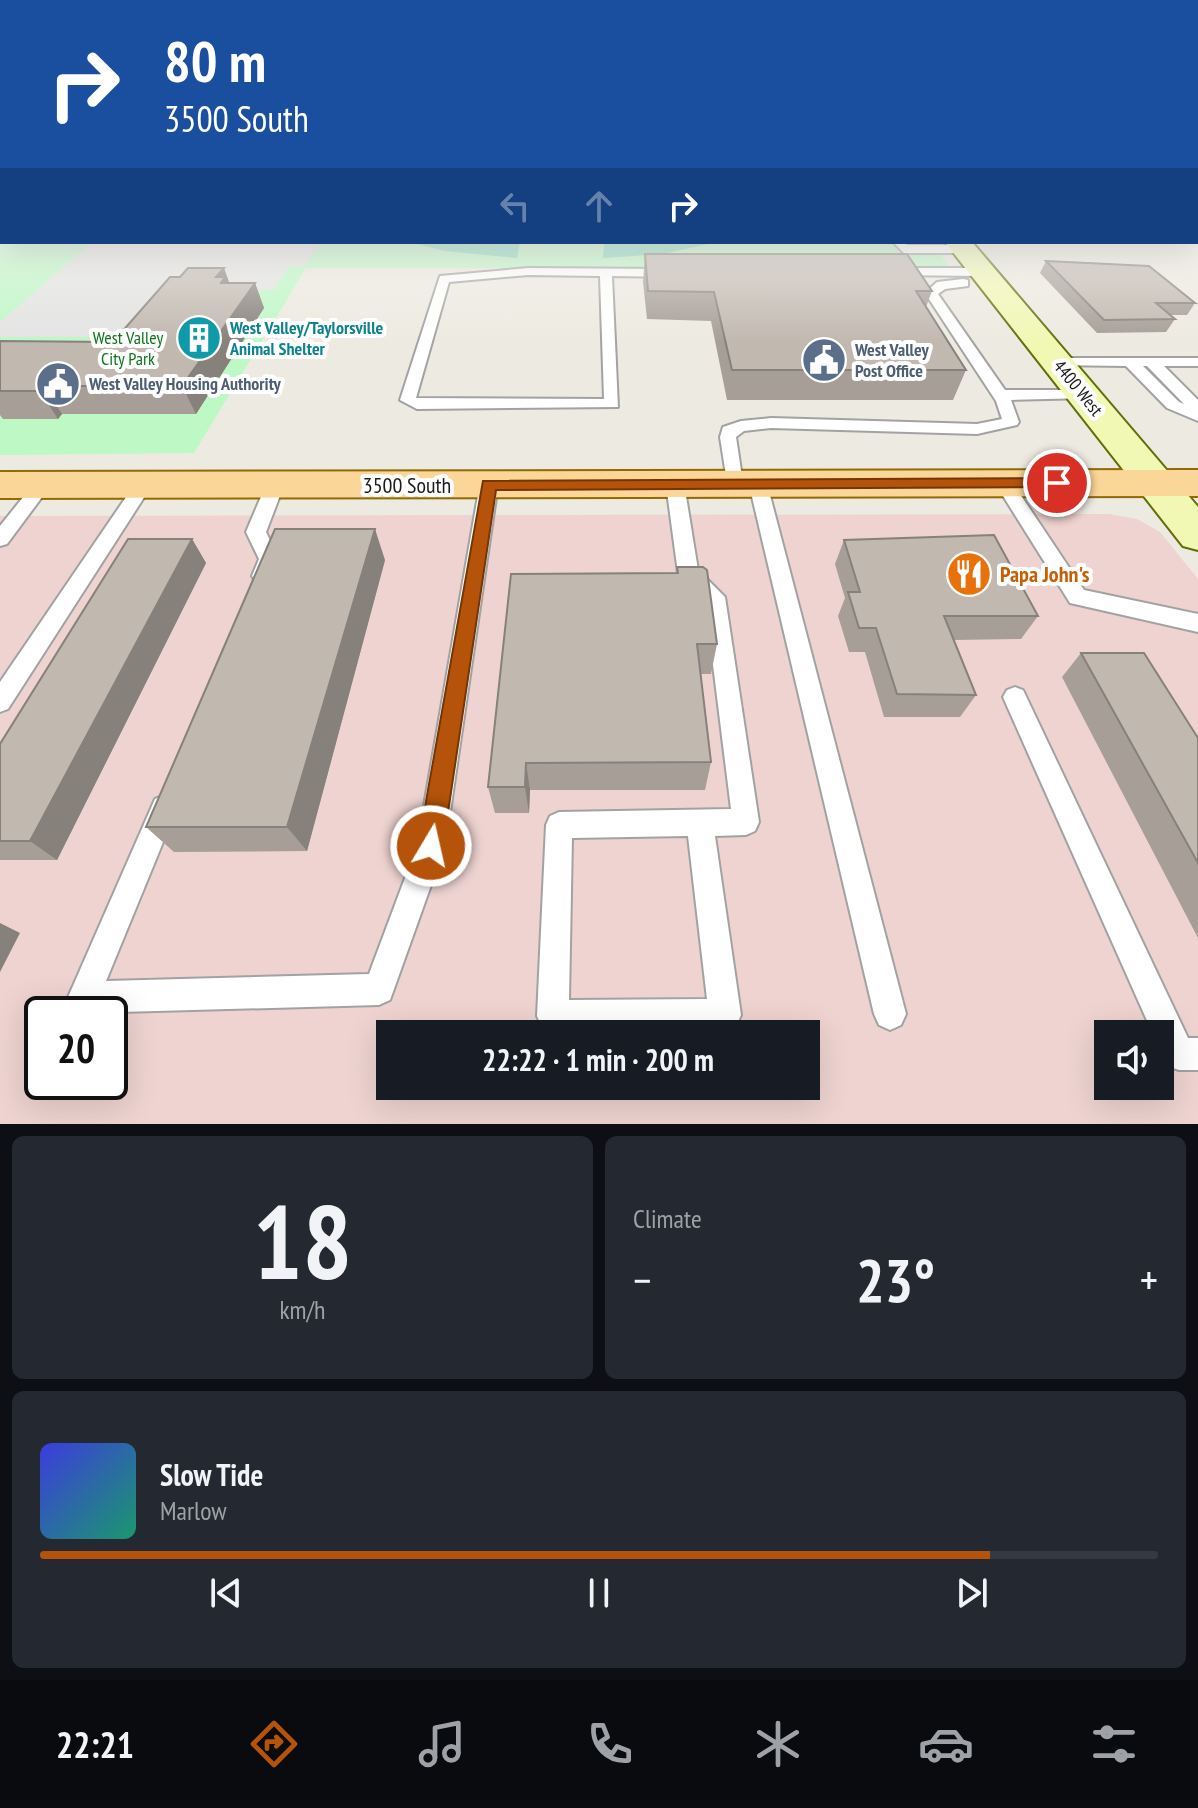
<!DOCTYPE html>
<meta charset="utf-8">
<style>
:root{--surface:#171b24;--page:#242831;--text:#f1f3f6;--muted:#9ea1a6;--line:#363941;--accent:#b45309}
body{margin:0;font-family:"PT Sans Narrow",sans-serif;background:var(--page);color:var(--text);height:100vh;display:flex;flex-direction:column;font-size:30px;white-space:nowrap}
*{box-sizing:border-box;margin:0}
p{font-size:26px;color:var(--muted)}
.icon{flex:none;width:44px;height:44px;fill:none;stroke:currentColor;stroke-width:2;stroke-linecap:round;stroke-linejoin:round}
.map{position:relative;height:1124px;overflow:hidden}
.sheet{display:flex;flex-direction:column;gap:12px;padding:12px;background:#0d0f14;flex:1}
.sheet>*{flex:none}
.hud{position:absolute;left:0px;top:0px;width:1198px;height:244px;box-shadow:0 8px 32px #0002;background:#1a4fa0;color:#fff;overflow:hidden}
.tools{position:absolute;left:1094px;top:1020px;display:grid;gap:16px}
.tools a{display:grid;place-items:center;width:80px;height:80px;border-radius:0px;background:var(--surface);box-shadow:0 8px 32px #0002;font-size:40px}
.speed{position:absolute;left:24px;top:996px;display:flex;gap:16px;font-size:40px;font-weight:700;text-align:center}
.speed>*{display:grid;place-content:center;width:104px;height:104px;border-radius:50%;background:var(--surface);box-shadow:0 8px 32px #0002;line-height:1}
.speed .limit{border:4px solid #111;border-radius:12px;background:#fff;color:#111}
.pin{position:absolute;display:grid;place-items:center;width:68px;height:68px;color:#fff;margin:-34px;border:4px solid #fff;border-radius:50%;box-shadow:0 2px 8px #0007}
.me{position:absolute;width:88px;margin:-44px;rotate:9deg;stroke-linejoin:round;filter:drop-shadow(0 0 6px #0008)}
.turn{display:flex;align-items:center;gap:28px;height:168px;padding:0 32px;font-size:36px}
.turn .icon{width:104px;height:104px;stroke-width:2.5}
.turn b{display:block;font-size:56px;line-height:68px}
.lanes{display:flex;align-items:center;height:76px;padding:0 32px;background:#0003;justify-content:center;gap:40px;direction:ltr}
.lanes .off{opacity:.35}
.big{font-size:60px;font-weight:800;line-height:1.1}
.sheet .card{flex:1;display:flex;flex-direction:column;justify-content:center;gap:12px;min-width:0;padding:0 28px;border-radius:12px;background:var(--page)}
.sheet .dial{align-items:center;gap:0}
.dial b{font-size:104px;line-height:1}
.song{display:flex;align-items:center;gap:24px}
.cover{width:96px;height:96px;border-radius:12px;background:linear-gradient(135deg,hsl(240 70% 55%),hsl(160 70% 35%))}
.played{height:8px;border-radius:4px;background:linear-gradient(90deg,var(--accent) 85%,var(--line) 85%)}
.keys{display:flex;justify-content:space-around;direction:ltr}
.heat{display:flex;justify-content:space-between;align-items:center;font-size:44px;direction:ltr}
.sheet .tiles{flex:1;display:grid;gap:12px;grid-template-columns:1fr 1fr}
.card:last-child{grid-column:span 2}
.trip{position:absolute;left:376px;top:1020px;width:444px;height:80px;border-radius:0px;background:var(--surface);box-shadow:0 8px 32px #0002;font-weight:800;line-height:80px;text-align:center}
.menu{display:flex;height:128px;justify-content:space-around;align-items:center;background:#090b0e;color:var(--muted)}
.menu .icon{width:56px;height:56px}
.menu .active{color:var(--accent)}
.menu b{font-size:36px;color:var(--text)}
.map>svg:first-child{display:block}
</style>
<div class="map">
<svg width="1198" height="1124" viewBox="0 0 1198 1124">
<rect width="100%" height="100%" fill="#edeae1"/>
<path fill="#eed3d0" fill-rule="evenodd" d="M 1109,514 L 1137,519 L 1160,532 L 1198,579 L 1198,1124 L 0,1124 L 0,516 ZM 42,1014 L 110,1014 L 110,1082 L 42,1082 ZM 390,1034 L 806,1034 L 806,1086 L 390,1086 ZM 1108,1034 L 1160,1034 L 1160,1086 L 1108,1086 Z"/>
<path fill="#bdf8c5" d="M 0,185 L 2,242 L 930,242 L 950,267 L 306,268 L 194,453 L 0,455 Z"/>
<path fill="#7fdcbe" d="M 410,242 L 520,242 L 517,258 L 445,251 Z
M 604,242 L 717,242 L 663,254 L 603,258 Z"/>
<path fill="#e3e3e3" d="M 92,242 L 320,242 L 305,266 L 289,266 L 273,290 L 179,290 L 138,337 L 0,337 L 0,322 Z"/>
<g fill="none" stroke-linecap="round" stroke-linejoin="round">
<g stroke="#a2a2a2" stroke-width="4">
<path id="lane" d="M 893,242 L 905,242 L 907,245 L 964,245 L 970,249 L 964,253 L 904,253 Z
M 528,268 L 671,269 L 677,273 L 671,277 L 612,276 L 618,407 L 417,409 L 400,400 L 440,276 ZM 528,275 L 600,276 L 604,399 L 416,398 L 449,282 Z
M 895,268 L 983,268 L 989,272 L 983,276 L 891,275 L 889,272 Z
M 963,279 L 968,280 L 968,286 L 945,289 L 938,294 L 1005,390 L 1083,390 L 1091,395 L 1089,398 L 1011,400 L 1019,422 L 1017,425 L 977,434 L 771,428 L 744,431 L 736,437 L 743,484 L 734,490 L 728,488 L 720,437 L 723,427 L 741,421 L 771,418 L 977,424 L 1002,419 L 996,401 L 925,293 L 937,282 Z
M 1056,358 L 1198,358 L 1198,366 L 1164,366 L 1198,400 L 1198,421 L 1167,408 L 1126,366 L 1051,365 L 1051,359 ZM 1143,366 L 1147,366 L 1184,404 L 1179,402 Z
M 1004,477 L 1010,479 L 1084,590 L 1198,614 L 1198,632 L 1070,603 L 995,483 Z
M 489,478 L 498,484 L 445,846 L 390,1000 L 379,1005 L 84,1013 L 73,1008 L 68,997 L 73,986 L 155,799 L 164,795 L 173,799 L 177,808 L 106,981 L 369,974 L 417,846 L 480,484 Z
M 675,478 L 684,484 L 698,570 L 725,597 L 759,822 L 755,831 L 746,835 L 715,836 L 741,1015 L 736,1026 L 725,1031 L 553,1032 L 542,1027 L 537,1016 L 546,825 L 550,816 L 559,812 L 731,809 L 705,600 L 678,573 L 666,484 ZM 688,836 L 707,999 L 569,1000 L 572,838 Z
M 758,478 L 767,484 L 906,1014 L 901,1025 L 890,1030 L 879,1025 L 874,1014 L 749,484 Z
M 42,479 L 51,485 L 7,544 L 0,546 L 0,526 L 36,481 Z
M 143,479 L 152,485 L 8,709 L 0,712 L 0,682 L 137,481 Z
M 275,479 L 284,485 L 266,532 L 279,559 L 269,581 L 255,581 L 252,576 L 259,559 L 246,532 L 266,485 Z
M 1015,687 L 1023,690 L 1188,1038 L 1198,1038 L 1198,1070 L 1179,1070 L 1167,1066 L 1160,1049 L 1160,1034 L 1153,1034 L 1003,697 L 1007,690 Z"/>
</g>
<g stroke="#5d6f06" stroke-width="4">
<path id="secondary" d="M 945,242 L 972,242 L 1198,507 L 1198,550 L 1183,546 Z"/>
</g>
<g stroke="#916a02" stroke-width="4">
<path id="primary" d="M 1198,470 L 1198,496 L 0,498 L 0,472 Z"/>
</g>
<use href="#lane" fill="#fff" fill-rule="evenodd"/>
<use href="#secondary" fill="#f1f8b4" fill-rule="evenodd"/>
<use href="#primary" fill="#fad698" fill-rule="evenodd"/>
</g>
<path fill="#a69e97" d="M 645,254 L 932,291 L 926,307 L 966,370 L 953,400 L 727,400 L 711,321 L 647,319 L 643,282 Z
M 1046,261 L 1195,303 L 1187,315 L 1170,315 L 1175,319 L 1166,332 L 1097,333 L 1040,273 Z
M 229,283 L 255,283 L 264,308 L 196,414 L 62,414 L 58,419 L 3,419 L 0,415 L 0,341 L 113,342 Z
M 192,539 L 206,563 L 57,860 L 0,860 L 0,744 Z
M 844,540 L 1038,616 L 1021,639 L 954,640 L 976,695 L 960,717 L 884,717 L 865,652 L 849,652 L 838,616 L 845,598 L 835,564 Z
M 385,560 L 307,851 L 174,852 L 146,827 Z
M 677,567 L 717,644 L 711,674 L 701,674 L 711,762 L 705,790 L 530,790 L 529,813 L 495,813 L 488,787 L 676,573 Z
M 1081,653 L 1198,738 L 1198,938 L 1062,677 Z"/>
<path fill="#87817b" d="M 224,268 L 233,293 L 216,277 Z
M 255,283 L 264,308 L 196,414 L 182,386 Z
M 44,386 L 62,414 L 58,419 L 40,391 Z
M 375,529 L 385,560 L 307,851 L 287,827 Z
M 192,539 L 206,563 L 57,860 L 30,841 Z
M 526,763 L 530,790 L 529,813 L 525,787 Z
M 0,923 L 20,933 L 0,972 Z"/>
<path fill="#c1b8b0" stroke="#87817b" stroke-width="2" d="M 645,254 L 907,254 L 932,291 L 916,291 L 966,370 L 732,370 L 714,292 L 648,291 Z
M 1046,261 L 1149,266 L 1195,303 L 1156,303 L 1175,319 L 1104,320 Z
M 188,268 L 224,268 L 216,277 L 225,277 L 221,283 L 255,283 L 182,386 L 44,386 L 40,391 L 0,391 L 0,341 L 113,342 L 170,277 L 180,277 Z
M 275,529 L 375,529 L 287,827 L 146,827 Z
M 994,535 L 1038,616 L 944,616 L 976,695 L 897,694 L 876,628 L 859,628 L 848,592 L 860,592 L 844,540 Z
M 128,539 L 192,539 L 30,841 L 0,841 L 0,744 Z
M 677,567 L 703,567 L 707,570 L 717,644 L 697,644 L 711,762 L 526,763 L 525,787 L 488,787 L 511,574 L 678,573 Z
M 1081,653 L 1144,653 L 1198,738 L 1198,863 Z"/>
<linearGradient id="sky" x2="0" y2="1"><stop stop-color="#8bbde3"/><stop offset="0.54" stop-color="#f7f6f2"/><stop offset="1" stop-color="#f7f6f2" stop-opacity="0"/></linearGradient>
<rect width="1198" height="343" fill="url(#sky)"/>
<path fill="#b45309" stroke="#753606" stroke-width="2" d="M 1057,478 L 1065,483 L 1063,487 L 496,490 L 443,846 L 439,855 L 431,859 L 422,855 L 418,846 L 483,481 Z"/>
<defs>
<g id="building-disc" transform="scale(2.3)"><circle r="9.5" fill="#0f9aa8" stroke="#fff"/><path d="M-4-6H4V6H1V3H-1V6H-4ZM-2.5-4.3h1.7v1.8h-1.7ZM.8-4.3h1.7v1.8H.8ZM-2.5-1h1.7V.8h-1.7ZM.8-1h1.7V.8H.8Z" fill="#fff"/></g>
<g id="civic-disc" transform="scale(2.3)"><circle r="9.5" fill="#5c6f8a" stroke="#fff"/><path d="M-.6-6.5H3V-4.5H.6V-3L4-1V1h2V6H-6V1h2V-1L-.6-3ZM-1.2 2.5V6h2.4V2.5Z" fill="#fff"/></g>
<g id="restaurant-disc" transform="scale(2.3)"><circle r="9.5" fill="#e8710a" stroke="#fff"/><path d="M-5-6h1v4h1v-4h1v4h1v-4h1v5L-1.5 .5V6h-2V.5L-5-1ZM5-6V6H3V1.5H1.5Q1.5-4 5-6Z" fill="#fff"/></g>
</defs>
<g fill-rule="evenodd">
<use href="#building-disc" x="199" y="338"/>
<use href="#civic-disc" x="824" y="360"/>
<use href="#civic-disc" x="58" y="384"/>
<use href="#restaurant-disc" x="969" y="574"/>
</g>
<g text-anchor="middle" stroke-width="8" stroke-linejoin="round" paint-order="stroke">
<g font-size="18" font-weight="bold" fill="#0d838f" stroke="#fff" text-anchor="start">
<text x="230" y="334">West Valley/Taylorsville<tspan x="230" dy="21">Animal Shelter</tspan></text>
</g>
<g font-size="18" fill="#0c771b" stroke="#fff">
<text x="128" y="344">West Valley<tspan x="128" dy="21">City Park</tspan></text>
</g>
<g font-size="18" font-weight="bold" fill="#4e5e75" stroke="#fff" text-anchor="start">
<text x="855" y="356">West Valley<tspan x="855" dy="21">Post Office</tspan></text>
<text x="89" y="390">West Valley Housing Authority</text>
</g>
<g font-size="18" fill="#1b1b1b" stroke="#fff">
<text transform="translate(1078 388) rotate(51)" y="6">4400 West</text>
</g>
<g font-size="22" fill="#1b1b1b" stroke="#fff">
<text x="407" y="493">3500 South</text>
</g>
<g font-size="22" font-weight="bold" fill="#c56008" stroke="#fff" text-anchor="start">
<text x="1000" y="582">Papa John's</text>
</g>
</g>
</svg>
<div class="tools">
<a><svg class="icon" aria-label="sound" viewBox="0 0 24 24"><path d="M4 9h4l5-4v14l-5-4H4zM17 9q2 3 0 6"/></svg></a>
</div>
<div class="speed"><div class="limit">20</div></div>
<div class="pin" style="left:1057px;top:483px;background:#d93025"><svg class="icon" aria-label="arrive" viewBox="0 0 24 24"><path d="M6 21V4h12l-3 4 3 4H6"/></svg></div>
<svg class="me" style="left:431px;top:846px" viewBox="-20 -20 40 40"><circle r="17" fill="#b45309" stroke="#fff" stroke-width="3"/><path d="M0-11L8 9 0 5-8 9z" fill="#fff"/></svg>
<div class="trip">22:22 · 1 min · 200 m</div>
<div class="hud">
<div class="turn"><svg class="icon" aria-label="right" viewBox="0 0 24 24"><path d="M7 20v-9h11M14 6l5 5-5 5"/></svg><div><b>80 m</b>3500 South</div></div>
<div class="lanes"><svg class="icon off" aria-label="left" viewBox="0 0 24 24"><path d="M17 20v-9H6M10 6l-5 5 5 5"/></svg><svg class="icon off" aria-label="ahead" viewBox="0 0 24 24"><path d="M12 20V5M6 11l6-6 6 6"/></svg><svg class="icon" aria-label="right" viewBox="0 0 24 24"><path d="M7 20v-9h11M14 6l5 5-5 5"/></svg></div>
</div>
</div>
<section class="sheet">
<div class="tiles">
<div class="card dial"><b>18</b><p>km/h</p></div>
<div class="card"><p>Climate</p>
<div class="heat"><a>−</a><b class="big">23°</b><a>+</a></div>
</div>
<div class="card">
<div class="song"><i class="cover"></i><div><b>Slow Tide</b><p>Marlow</p></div></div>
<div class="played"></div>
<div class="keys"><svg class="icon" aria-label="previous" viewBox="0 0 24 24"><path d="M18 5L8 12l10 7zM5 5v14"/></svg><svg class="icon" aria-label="pause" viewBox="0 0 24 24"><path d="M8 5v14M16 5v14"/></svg><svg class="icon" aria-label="next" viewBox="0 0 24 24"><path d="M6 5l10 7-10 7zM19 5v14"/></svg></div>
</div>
</div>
</section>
<nav class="menu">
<b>22:21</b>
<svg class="icon active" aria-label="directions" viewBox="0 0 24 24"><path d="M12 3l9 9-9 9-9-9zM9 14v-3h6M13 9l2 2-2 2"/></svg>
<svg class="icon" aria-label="music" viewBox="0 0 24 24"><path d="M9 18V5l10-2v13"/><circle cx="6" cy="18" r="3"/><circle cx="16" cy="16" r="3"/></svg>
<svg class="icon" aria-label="phone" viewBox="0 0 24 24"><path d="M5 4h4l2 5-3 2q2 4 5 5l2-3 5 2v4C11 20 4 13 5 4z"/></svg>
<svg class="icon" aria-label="climate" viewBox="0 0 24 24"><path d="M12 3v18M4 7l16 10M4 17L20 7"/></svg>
<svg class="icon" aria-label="car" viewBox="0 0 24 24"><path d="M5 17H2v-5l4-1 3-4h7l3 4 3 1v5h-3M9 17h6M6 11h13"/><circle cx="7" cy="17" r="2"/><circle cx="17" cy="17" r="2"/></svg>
<svg class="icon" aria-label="filters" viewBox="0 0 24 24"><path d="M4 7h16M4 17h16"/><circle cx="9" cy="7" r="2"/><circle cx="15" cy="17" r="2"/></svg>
</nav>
